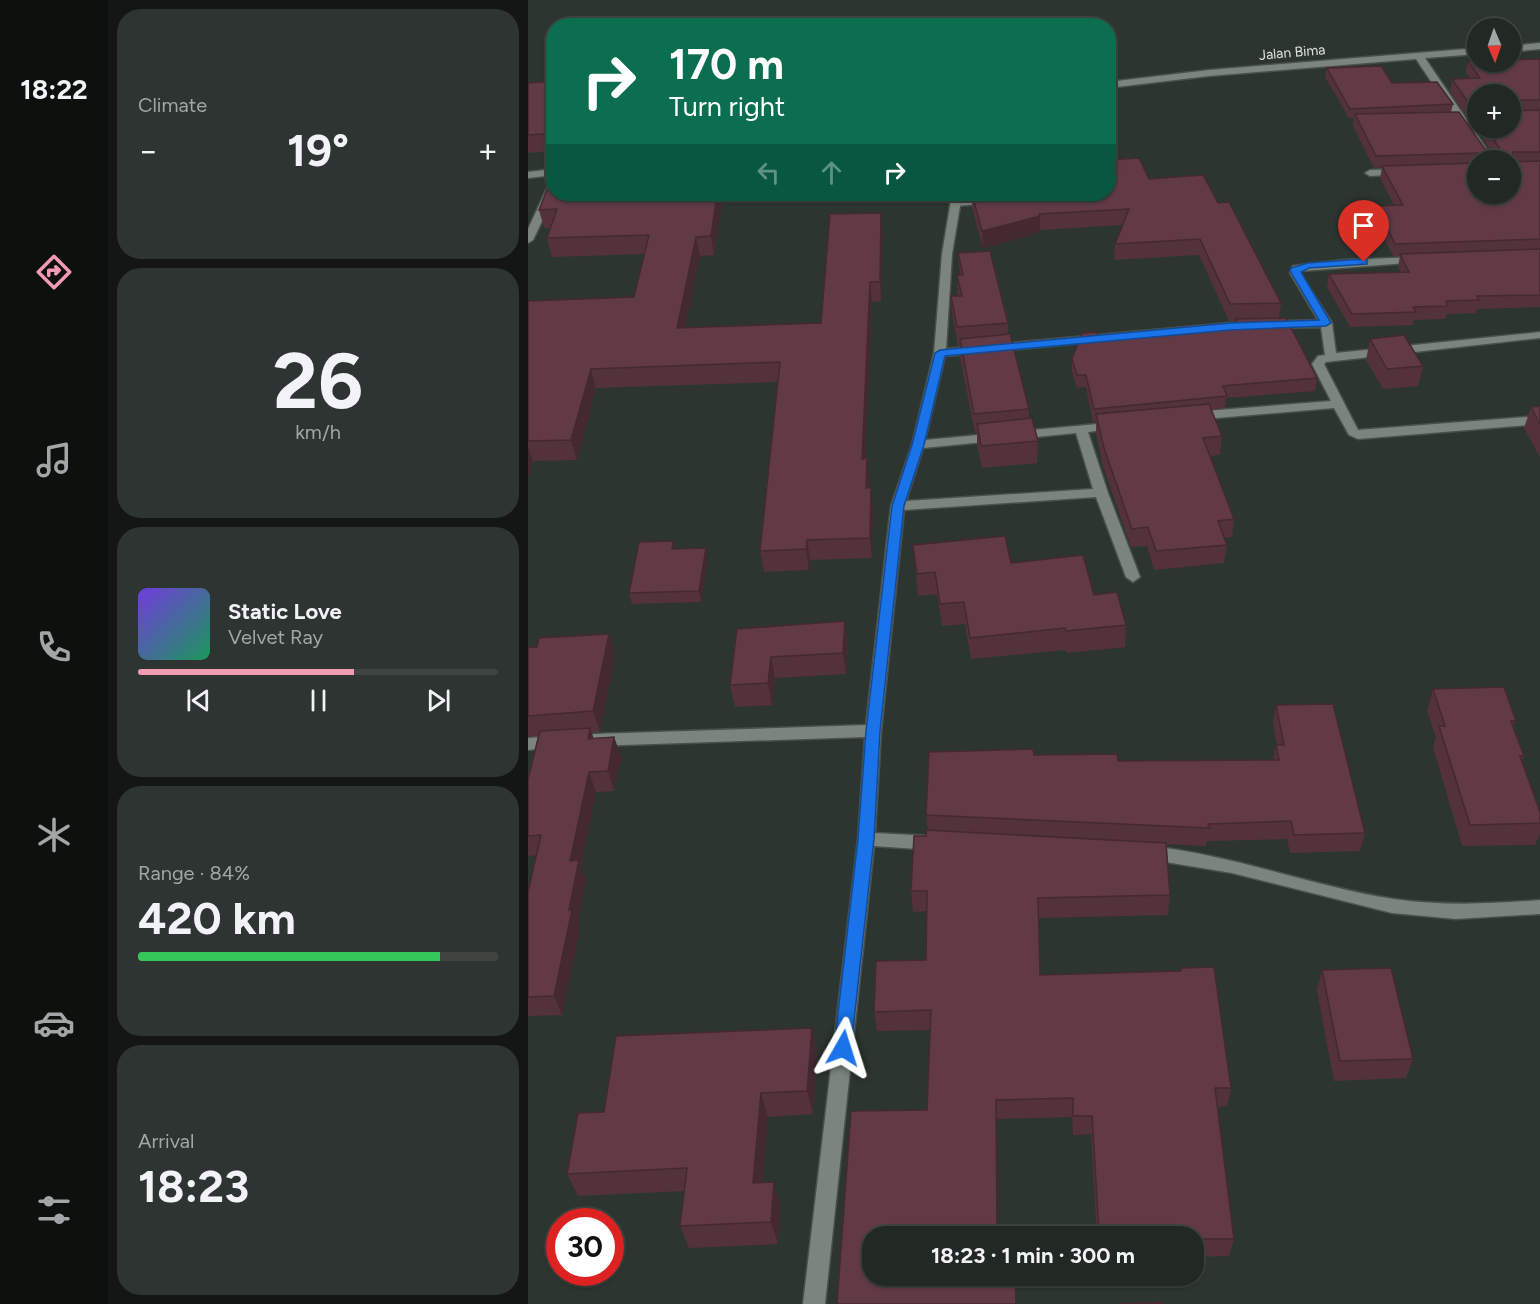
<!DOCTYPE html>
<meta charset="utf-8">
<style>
:root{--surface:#222824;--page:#2e3431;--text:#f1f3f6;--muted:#a2a6a6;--line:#3f4441;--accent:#f09ab4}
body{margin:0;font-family:Figtree,sans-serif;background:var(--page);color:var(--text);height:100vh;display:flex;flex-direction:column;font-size:22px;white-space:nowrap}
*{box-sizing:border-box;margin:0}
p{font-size:20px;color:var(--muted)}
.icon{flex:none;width:33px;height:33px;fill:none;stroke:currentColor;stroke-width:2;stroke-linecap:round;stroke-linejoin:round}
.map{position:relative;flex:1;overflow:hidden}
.drawer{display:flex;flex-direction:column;gap:9px;padding:9px;background:#131614;width:420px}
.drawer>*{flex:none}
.hud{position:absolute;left:18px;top:18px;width:570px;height:183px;border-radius:24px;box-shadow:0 2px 4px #0004,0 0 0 2px var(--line);background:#0b6e4f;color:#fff;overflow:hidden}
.needle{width:39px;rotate:178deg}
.controls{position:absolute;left:939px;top:18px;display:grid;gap:12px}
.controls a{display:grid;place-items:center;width:54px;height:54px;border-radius:50%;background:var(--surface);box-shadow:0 2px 4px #0004,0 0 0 2px var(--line);font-size:30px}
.speed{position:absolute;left:18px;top:1208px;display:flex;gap:12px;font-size:30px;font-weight:700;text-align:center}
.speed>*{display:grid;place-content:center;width:78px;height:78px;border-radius:50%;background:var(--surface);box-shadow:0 2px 4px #0004,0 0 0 2px var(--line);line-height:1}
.speed .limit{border:9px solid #d22;background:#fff;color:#111}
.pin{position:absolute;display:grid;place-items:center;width:51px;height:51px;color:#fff;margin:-62px -26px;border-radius:50% 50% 50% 0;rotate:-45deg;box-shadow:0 0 6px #0007}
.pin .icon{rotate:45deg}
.me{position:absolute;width:66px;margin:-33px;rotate:6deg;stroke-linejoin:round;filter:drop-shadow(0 0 4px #0008)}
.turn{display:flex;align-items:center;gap:21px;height:126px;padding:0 24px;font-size:27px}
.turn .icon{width:78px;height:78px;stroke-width:2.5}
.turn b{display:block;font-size:42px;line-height:51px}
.lanes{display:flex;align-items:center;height:57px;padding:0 24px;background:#0003;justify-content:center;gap:30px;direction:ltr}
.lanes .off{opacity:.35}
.big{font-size:45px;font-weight:700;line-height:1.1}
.drawer .card{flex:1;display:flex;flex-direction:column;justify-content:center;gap:9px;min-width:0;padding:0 21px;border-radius:24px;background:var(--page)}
.drawer .dial{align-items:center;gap:0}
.dial b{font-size:78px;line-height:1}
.song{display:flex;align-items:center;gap:18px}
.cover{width:72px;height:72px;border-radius:9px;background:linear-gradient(135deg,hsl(260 70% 55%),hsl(150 70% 35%))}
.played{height:6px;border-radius:3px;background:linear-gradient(90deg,var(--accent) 60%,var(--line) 60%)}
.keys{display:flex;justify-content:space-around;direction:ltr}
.heat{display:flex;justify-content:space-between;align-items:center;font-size:33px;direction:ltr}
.charge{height:9px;border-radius:4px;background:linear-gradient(90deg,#34c759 84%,var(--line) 0)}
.trip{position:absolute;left:334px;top:1226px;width:342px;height:60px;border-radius:24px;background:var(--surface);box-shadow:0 2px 4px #0004,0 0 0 2px var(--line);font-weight:700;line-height:60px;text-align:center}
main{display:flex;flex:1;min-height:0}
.tabs{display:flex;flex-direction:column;width:108px;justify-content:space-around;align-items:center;background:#0e100e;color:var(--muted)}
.tabs .icon{width:42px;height:42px}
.tabs .selected{color:var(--accent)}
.tabs b{font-size:27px;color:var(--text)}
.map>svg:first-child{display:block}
</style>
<main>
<nav class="tabs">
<b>18:22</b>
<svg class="icon selected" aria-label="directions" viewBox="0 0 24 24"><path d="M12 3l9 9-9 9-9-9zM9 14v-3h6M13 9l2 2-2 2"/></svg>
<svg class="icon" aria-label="music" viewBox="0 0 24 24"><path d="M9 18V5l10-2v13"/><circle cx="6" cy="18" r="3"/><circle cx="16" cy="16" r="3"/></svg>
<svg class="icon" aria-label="phone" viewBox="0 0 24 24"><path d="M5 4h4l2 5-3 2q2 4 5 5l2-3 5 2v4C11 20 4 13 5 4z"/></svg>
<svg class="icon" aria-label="climate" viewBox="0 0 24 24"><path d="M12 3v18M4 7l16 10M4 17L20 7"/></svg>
<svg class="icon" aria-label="car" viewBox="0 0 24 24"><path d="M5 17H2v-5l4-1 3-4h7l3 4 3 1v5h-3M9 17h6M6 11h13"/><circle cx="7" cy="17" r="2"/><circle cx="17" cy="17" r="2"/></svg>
<svg class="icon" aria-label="filters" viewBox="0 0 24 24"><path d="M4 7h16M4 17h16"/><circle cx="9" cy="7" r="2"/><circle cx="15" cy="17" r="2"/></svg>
</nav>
<section class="drawer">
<div class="card"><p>Climate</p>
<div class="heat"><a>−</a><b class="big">19°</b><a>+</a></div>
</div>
<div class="card dial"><b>26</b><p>km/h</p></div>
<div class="card">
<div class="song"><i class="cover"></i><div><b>Static Love</b><p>Velvet Ray</p></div></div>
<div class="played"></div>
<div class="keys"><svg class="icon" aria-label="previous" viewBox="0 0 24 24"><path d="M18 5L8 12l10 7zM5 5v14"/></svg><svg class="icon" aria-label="pause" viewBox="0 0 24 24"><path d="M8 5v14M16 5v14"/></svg><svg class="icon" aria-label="next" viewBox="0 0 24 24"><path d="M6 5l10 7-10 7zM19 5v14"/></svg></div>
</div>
<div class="card"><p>Range · 84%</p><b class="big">420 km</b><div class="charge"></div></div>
<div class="card"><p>Arrival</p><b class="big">18:23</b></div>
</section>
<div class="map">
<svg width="1012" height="1304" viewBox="0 0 1012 1304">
<rect width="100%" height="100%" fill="#2d3530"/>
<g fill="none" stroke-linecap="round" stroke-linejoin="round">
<g stroke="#49504c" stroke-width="3">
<path id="service" d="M 463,198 L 468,201 L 467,203 L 427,206 L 422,203 L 427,200 Z"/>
</g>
<g stroke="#49504c" stroke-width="3">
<path id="minor" d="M 1012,43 L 1012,49 L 982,52 L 982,46 Z
M 950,48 L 950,54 L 897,58 L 966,160 L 956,160 L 888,59 L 681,76 L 580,88 L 580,82 L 681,70 Z
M 26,169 L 26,175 L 0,178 L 0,172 Z
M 872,169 L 877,172 L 876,174 L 842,176 L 837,173 L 842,170 Z
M 26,181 L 27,194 L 5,240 L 0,243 L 0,229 L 21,184 Z
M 424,194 L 434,194 L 424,254 L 418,349 L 702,323 L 790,320 L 762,273 L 765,266 L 815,260 L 889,257 L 894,260 L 893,262 L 773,271 L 772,273 L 804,323 L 808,353 L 1012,332 L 1012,338 L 798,362 L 796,364 L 830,430 L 1012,416 L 1012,424 L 830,439 L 821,435 L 806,408 L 665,420 L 659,416 L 665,412 L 803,401 L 784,364 L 790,356 L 797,355 L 793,327 L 702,329 L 417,356 L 397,440 L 591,422 L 593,425 L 591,428 L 560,432 L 580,493 L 612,577 L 605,582 L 598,577 L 568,497 L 376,510 L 353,731 L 347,833 L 404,836 L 410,838 L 413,843 L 410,848 L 404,850 L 346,846 L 297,1304 L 275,1304 L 330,839 L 337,737 L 66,746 L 60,744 L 58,740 L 60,736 L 66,734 L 338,725 L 363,506 L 384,445 L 406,353 L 414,254 ZM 548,433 L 565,489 L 378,501 L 395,448 Z
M 27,736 L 33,738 L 35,742 L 33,746 L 0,750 L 0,738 Z
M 619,846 C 704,854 782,886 866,899 C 914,906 963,904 1012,900 L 1012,914 L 928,919 L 864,913 L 704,873 L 613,858 L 610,853 L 613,848 Z"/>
</g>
<use href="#service" fill="#7b857e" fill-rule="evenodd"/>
<use href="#minor" fill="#7b857e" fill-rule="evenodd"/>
</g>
<path fill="#53323c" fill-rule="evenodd" d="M 1012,59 L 1012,307 L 949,309 L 948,313 L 919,314 L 917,319 L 886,320 L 885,325 L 822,327 L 799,287 L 801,274 L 872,272 L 870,267 L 872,256 L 865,256 L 846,218 L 849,206 L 866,205 L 852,178 L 854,167 L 846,168 L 825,126 L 826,118 L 821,118 L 797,77 L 799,68 L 864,83 L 925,104 L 923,112 L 957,149 L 962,149 L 944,123 L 946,113 L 937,114 L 922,91 L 924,79 L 942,79 L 938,72 L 940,61 ZM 950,94 L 982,128 L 950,128 ZM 950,160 L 982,160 L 950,194 Z
M 26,81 L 26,151 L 0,153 L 0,83 Z
M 621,179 L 690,203 L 753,303 L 751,318 L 789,378 L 787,391 L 698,398 L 697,408 L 683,410 L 694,436 L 692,455 L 681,456 L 706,519 L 704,537 L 696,538 L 699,545 L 696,563 L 626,570 L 619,546 L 603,547 L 575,466 L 568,433 L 568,421 L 565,422 L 558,387 L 549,388 L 544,371 L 544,359 L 572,340 L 706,326 L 707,321 L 701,321 L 671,255 L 586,260 L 587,244 L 594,225 L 512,230 L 512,232 L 455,248 L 444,207 L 444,197 L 441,197 L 441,194 L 580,194 Z
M 26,194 L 195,194 L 186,255 L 172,256 L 157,328 L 293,323 L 353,213 L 355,232 L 353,301 L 344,302 L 337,459 L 341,479 L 341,487 L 345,508 L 344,558 L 282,560 L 281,570 L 236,572 L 232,551 L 250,382 L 68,388 L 49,460 L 5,461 L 0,476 L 0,301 L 106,297 L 117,254 L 24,257 L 19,238 L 23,228 L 16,228 L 11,210 Z
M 430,253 L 480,323 L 480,334 L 501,409 L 501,418 L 510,441 L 509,463 L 454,468 L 449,445 L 449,433 L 447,433 L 432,357 L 432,345 L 430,346 L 424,314 L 423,296 L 430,296 L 429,275 L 432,275 Z
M 842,339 L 895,366 L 890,386 L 855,389 L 838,360 Z
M 1012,406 L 1012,457 L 996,428 L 1003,407 Z
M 385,545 L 483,563 L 566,595 L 598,625 L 597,647 L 538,653 L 537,650 L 443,659 L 437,624 L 414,626 L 409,594 L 390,596 Z
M 147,549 L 180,559 L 173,602 L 104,604 L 101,593 Z
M 317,621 L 320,643 L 318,674 L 247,678 L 244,705 L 207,707 L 202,685 L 209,629 Z
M 0,647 L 87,655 L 72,732 L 63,732 L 65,738 L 86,737 L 93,757 L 86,791 L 68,792 L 53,866 L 58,880 L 50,923 L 52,929 L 34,1015 L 0,1016 L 0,892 L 8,855 L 0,856 L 0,779 L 10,736 L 0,737 Z
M 905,689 L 988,721 L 985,728 L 996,756 L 994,761 L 1012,812 L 1012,833 L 1007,845 L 934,846 L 905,747 L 908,737 L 899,711 Z
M 748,705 L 837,833 L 832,851 L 762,853 L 759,839 L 679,841 L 678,846 L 638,844 L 642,895 L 640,915 L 511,918 L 512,975 L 653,971 L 653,968 L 703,1088 L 699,1106 L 689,1107 L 706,1239 L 701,1256 L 666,1257 L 666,1236 L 569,1236 L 563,1134 L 545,1135 L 544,1117 L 469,1119 L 345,1236 L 399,1110 L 402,1030 L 349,1031 L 346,1012 L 398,960 L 399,911 L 385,912 L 383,891 L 400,831 L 398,815 L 506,755 L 590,761 L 745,760 L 748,745 L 749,745 L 745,723 Z
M 794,970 L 885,1059 L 878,1078 L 806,1081 L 789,991 Z
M 284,1028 L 289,1051 L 285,1114 L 240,1117 L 234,1183 L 252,1204 L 250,1244 L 161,1248 L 152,1226 L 156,1191 L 50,1196 L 39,1174 L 76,1112 Z"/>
<path fill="#442931" d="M 189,194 L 195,194 L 186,255 L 183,236 Z
M 353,213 L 355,232 L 353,301 L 352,282 Z
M 512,216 L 512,232 L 455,248 L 454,231 Z
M 168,237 L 172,256 L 153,348 L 149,328 Z
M 342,282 L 344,302 L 336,479 L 334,459 Z
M 63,369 L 68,388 L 49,460 L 43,440 Z
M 0,447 L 5,461 L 0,476 Z
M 339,458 L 341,479 L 340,508 L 338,488 Z
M 343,487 L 345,508 L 344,558 L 342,538 Z
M 279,540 L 282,560 L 281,570 L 278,549 Z
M 178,548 L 180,559 L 173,602 L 171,591 Z
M 317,621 L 320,643 L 318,674 L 315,653 Z
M 81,634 L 87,655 L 72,732 L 65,711 Z
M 243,657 L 247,678 L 244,705 L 240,683 Z
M 62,728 L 69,748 L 60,739 Z
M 86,737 L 93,757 L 86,791 L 80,771 Z
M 61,772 L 68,792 L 53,866 L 58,880 L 50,923 L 52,929 L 34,1015 L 26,996 L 41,910 L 42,861 Z
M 284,1028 L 289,1051 L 285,1114 L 279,1091 Z
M 233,1093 L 240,1117 L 232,1205 L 225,1183 Z
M 468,1100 L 469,1119 L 470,1236 Z
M 246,1182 L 252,1204 L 250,1244 L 243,1222 Z"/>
<path fill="#613a46" stroke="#442931" stroke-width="1.5" d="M 1012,59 L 1012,100 L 985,100 L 983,108 L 985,111 L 1012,110 L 1012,152 L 985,152 L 983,160 L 985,162 L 1012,161 L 1012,239 L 867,244 L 849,206 L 875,205 L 854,166 L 950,163 L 950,194 L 982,194 L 982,160 L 954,160 L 955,155 L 953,153 L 848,156 L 827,114 L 931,112 L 957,149 L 970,150 L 971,147 L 958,128 L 982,128 L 982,94 L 950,94 L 950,102 L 940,102 L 924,79 L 952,78 L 940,61 L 982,62 L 982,60 Z
M 853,66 L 864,83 L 909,82 L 925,104 L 822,109 L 799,68 Z
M 26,81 L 26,133 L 0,135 L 0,83 Z
M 611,158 L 621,179 L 675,175 L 690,203 L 701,202 L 753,303 L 702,304 L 672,239 L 587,244 L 601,209 L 511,214 L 512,216 L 454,231 L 444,194 L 580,194 L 580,160 Z
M 26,172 L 26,194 L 189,194 L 183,236 L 168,237 L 149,328 L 293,323 L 302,214 L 353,213 L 352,282 L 342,282 L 334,459 L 339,458 L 338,488 L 343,487 L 342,538 L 279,540 L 278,549 L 232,551 L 252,362 L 63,369 L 43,440 L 0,441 L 0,301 L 106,297 L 121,235 L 19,238 L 29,209 L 11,210 Z
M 1012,249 L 1012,295 L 949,296 L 951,300 L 918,301 L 920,306 L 885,307 L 888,312 L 824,314 L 801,274 L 881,272 L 872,254 Z
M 462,251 L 480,323 L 429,327 L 423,296 L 434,296 L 429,275 L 435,275 L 430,253 Z
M 758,318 L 789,378 L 695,386 L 699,396 L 566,409 L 558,375 L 549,375 L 544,359 L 554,333 L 569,332 L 572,340 L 710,326 L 707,319 Z
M 482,334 L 501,409 L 446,414 L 432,339 Z
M 876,335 L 895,366 L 859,369 L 842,339 Z
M 681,404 L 694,436 L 675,438 L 706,519 L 690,521 L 699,545 L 628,551 L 620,527 L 604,529 L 576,448 L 568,414 Z
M 1012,406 L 1012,424 L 1003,407 Z
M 504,418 L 510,441 L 453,446 L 449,424 Z
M 477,536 L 483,563 L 555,555 L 566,595 L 589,592 L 598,625 L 538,631 L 537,628 L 442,638 L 436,602 L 412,604 L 407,572 L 389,574 L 385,545 Z
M 145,541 L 144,549 L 178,548 L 171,591 L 101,593 L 111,542 Z
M 317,621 L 315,653 L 243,657 L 240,683 L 202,685 L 209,629 Z
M 81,634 L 65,711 L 0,716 L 0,647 L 9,647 L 11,638 Z
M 976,687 L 988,721 L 983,721 L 996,756 L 992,756 L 1012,812 L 1012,823 L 942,825 L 911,726 L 917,726 L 905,689 Z
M 805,704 L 837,833 L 766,835 L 763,821 L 680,824 L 681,828 L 398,815 L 401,752 L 505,749 L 506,755 L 589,754 L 590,761 L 751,760 L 748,745 L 756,745 L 748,705 Z
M 62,728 L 60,739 L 86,737 L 80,771 L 61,772 L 42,861 L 51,860 L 41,910 L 44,910 L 26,996 L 0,997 L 0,892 L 13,835 L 0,836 L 0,779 L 12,731 Z
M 398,830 L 638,843 L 642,895 L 510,898 L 512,975 L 653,971 L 653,968 L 686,967 L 703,1088 L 687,1088 L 706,1239 L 666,1239 L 666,1236 L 632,1236 L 632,1231 L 571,1232 L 564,1116 L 545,1116 L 545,1098 L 468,1100 L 469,1228 L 486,1227 L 486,1236 L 345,1236 L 345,1275 L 487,1275 L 488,1304 L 309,1304 L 323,1111 L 399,1110 L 403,1010 L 346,1012 L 348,961 L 398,960 L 399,891 L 383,891 L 386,836 L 398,836 Z
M 863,968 L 885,1059 L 812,1061 L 794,970 Z
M 284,1028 L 279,1091 L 233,1093 L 225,1183 L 246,1182 L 243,1222 L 152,1226 L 159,1168 L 39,1174 L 50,1113 L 76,1112 L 88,1036 Z
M 634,1302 L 634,1304 L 591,1304 Z"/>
<path fill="#1a73e8" stroke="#114b97" stroke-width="1.5" d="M 836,259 L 839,260 L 839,264 L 781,268 L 773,272 L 803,323 L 798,326 L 702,330 L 417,356 L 396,445 L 376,506 L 352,731 L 346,839 L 323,1048 L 321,1054 L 315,1056 L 308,1054 L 306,1048 L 330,839 L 338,731 L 364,506 L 384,445 L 407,353 L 412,350 L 702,323 L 791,320 L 762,271 L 763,268 L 780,263 Z"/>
<g text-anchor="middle" stroke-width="6" stroke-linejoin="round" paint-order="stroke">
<g font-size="14" fill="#dee3e0" stroke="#2d3530">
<text transform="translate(764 52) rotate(-5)" y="5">Jalan Bima</text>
</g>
</g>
</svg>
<div class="controls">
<a><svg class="needle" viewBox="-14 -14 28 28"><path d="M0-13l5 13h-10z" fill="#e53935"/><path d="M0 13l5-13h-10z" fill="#a2a6a6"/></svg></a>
<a>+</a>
<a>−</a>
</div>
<div class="speed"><div class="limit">30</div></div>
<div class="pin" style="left:836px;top:262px;background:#d93025"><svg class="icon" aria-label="arrive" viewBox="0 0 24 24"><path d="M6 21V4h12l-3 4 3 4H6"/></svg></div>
<svg class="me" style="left:315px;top:1048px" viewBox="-20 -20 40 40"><path d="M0-17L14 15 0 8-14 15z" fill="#1a73e8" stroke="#fff" stroke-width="4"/></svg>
<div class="trip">18:23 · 1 min · 300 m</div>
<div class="hud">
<div class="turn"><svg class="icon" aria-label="right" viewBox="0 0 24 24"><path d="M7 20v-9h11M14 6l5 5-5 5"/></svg><div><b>170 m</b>Turn right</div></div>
<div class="lanes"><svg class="icon off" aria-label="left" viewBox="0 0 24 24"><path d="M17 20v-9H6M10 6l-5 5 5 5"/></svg><svg class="icon off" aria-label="ahead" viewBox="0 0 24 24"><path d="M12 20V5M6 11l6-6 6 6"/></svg><svg class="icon" aria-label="right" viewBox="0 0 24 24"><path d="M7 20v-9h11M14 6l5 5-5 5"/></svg></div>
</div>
</div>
</main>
